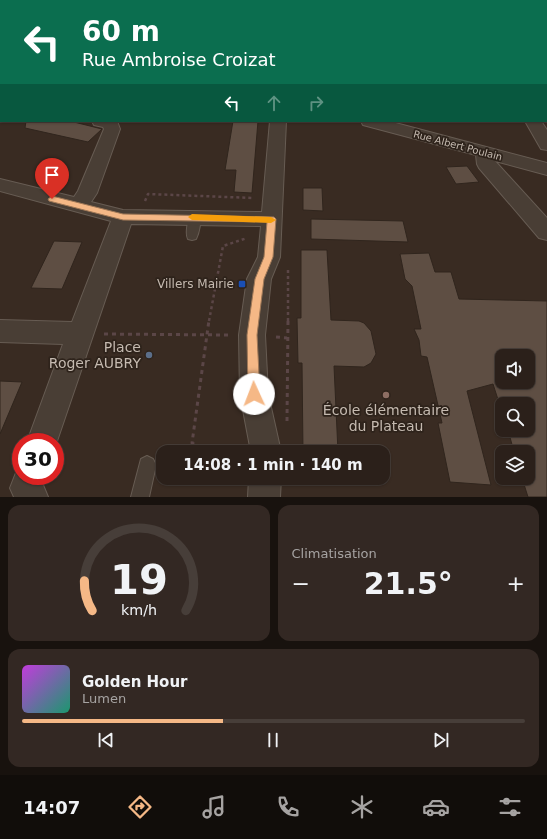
<!DOCTYPE html>
<html lang="fr">
<meta charset="utf-8">
<style>
:root{--surface:#2b201a;--page:#332823;--text:#f1f3f6;--muted:#a6a3a2;--line:#473e39;--accent:#f5b886}
body{margin:0;font-family:"DejaVu Sans",sans-serif;background:var(--page);color:var(--text);height:100vh;display:flex;flex-direction:column;font-size:15px;white-space:nowrap}
*{box-sizing:border-box;margin:0}
p{font-size:13px;color:var(--muted)}
.icon{flex:none;width:22px;height:22px;fill:none;stroke:currentColor;stroke-width:2;stroke-linecap:round;stroke-linejoin:round}
.map{position:relative;height:497px;overflow:hidden}
.drawer{display:flex;flex-direction:column;gap:8px;padding:8px;background:#18120e;flex:1}
.drawer>*{flex:none}
.banner{position:absolute;left:0px;top:0px;width:547px;height:122px;box-shadow:0 1px 3px #0004,0 0 0 1px var(--line);background:#0b6e4f;color:#fff;overflow:hidden}
.tools{position:absolute;left:495px;top:349px;display:grid;gap:8px}
.tools a{display:grid;place-items:center;width:40px;height:40px;border-radius:8px;background:var(--surface);box-shadow:0 1px 3px #0004,0 0 0 1px var(--line);font-size:20px}
.speed{position:absolute;left:12px;top:433px;display:flex;gap:8px;font-size:20px;font-weight:700;text-align:center}
.speed>*{display:grid;place-content:center;width:52px;height:52px;border-radius:50%;background:var(--surface);box-shadow:0 1px 3px #0004,0 0 0 1px var(--line);line-height:1}
.speed .limit{border:6px solid #d22;background:#fff;color:#111}
.pin{position:absolute;display:grid;place-items:center;width:34px;height:34px;color:#fff;margin:-41px -17px;border-radius:50% 50% 50% 0;rotate:-45deg;box-shadow:0 0 4px #0007}
.pin .icon{rotate:45deg}
.me{position:absolute;width:44px;margin:-22px;rotate:358deg;stroke-linejoin:round;filter:drop-shadow(0 0 3px #0008)}
.turn{display:flex;align-items:center;gap:14px;height:84px;padding:0 16px;font-size:18px}
.turn .icon{width:52px;height:52px;stroke-width:2.5}
.turn b{display:block;font-size:28px;line-height:34px}
.lanes{display:flex;align-items:center;height:38px;padding:0 16px;background:#0003;justify-content:center;gap:20px;direction:ltr}
.lanes .off{opacity:.35}
.big{font-size:30px;font-weight:700;line-height:1.1}
.drawer .tile{flex:1;display:flex;flex-direction:column;justify-content:center;gap:6px;min-width:0;padding:0 14px;border-radius:12px;background:var(--page)}
.drawer .dial{align-items:center;gap:0}
.dial svg{height:104px;overflow:visible;fill:none;stroke:var(--line);stroke-width:7;stroke-linecap:round;text-anchor:middle}
.dial text{fill:var(--text);stroke:none}
.song{display:flex;align-items:center;gap:12px}
.cover{width:48px;height:48px;border-radius:6px;background:linear-gradient(135deg,hsl(290 70% 55%),hsl(160 70% 35%))}
.played{height:4px;border-radius:2px;background:linear-gradient(90deg,var(--accent) 40%,var(--line) 40%)}
.keys{display:flex;justify-content:space-around;direction:ltr}
.heat{display:flex;justify-content:space-between;align-items:center;font-size:22px;direction:ltr}
.drawer .tiles{flex:1;display:grid;gap:8px;grid-template-columns:1fr 1fr}
.tile:last-child{grid-column:span 2}
.trip{position:absolute;left:156px;top:445px;width:234px;height:40px;border-radius:12px;background:var(--surface);box-shadow:0 1px 3px #0004,0 0 0 1px var(--line);font-weight:700;line-height:40px;text-align:center}
.tabs{display:flex;height:64px;justify-content:space-around;align-items:center;background:#110d0a;color:var(--muted)}
.tabs .icon{width:28px;height:28px}
.tabs .on{color:var(--accent)}
.tabs b{font-size:18px;color:var(--text)}
.map>svg:first-child{display:block}
</style>
<div class="map">
<svg width="547" height="497" viewBox="0 0 547 497">
<rect width="100%" height="100%" fill="#392b22"/>
<path fill="#41292e" d="M 120,0 L 262,0 L 119,1 Z"/>
<path fill="#5e4e43" stroke="#30251d" fill-rule="evenodd" d="M 26,121 L 70,121 L 102,129 L 88,142 L 25,128 Z
M 233,121 L 258,121 L 252,193 L 234,192 L 236,170 L 225,170 Z
M 467,166 L 479,182 L 456,184 L 446,167 Z
M 303,188 L 322,188 L 323,211 L 303,210 Z
M 311,219 L 403,221 L 408,242 L 311,239 Z
M 54,241 L 82,242 L 62,289 L 31,288 Z
M 301,250 L 327,250 L 331,320 L 359,321 L 364,323 L 371,331 L 376,354 L 371,363 L 364,367 L 334,366 L 338,452 L 303,452 L 302,363 L 298,363 L 297,318 L 301,318 Z
M 429,253 L 435,272 L 451,272 L 459,299 L 547,301 L 547,497 L 528,497 L 522,478 L 528,478 L 528,452 L 514,452 L 508,430 L 528,430 L 528,404 L 502,404 L 502,412 L 493,384 L 467,391 L 491,485 L 450,482 L 438,423 L 442,423 L 427,357 L 421,356 L 419,340 L 414,329 L 421,329 L 412,286 L 405,279 L 400,254 ZM 502,356 L 528,356 L 528,382 L 502,382 Z
M 0,381 L 22,382 L 0,434 Z"/>
<g fill="none" stroke-linecap="round" stroke-linejoin="round">
<g stroke="#675c53" stroke-width="2">
<path id="service" d="M 195,213 L 199,214 C 202,220 199,233 196,239 L 192,240 L 188,239 C 185,233 188,220 191,214 Z
M 147,456 L 153,459 L 156,465 L 149,497 L 131,497 L 141,459 Z"/>
</g>
<g stroke="#675c53" stroke-width="2">
<path id="minor" d="M 301,0 L 327,0 L 326,1 Z
M 460,0 L 472,0 L 473,1 L 461,1 Z
M 0,16 L 1,16 L 1,24 L 0,24 Z
M 0,94 L 1,94 L 1,104 L 0,104 Z
M 92,121 L 117,121 L 120,129 L 97,193 L 91,202 L 123,210 L 262,212 L 270,121 L 286,121 L 280,257 L 271,279 L 265,335 L 268,394 L 281,452 L 251,452 L 240,394 L 239,335 L 247,279 L 258,257 L 261,226 L 131,224 L 55,447 L 55,442 L 27,442 L 63,344 L 0,342 L 0,320 L 72,322 L 111,221 L 0,191 L 0,179 L 74,197 L 78,191 L 104,129 L 103,127 L 94,125 Z
M 361,121 L 388,121 L 547,163 L 547,175 L 495,161 L 547,218 L 547,240 L 539,238 L 479,168 L 477,164 L 476,155 L 363,125 Z
M 525,121 L 541,121 L 547,130 L 547,150 L 541,149 Z
M 21,464 L 21,476 L 46,476 L 43,485 L 48,497 L 14,497 L 10,488 L 19,465 Z
M 249,478 L 281,478 L 280,497 L 248,497 Z"/>
</g>
<path stroke="#5b4647" stroke-width="2.5" stroke-dasharray="3 3" stroke-linecap="butt" d="M 145,201 L 148,194 L 253,198
M 209,321 L 223,246 L 247,238
M 288,321 L 288,270"/>
<path stroke="#5b4647" stroke-width="3" stroke-dasharray="4 4" stroke-linecap="butt" d="M 104,334 L 229,335
M 276,337 L 287,338
M 287,421 L 288,320
M 208,452 L 192,443 L 209,320"/>
<use href="#service" fill="#493e35" fill-rule="evenodd"/>
<use href="#minor" fill="#493e35" fill-rule="evenodd"/>
</g>
<path fill="#f5b886" stroke="#9f7857" d="M 52,196 L 123,214 L 274,217 L 276,219 L 273,257 L 264,279 L 257,335 L 260,394 L 258,398 L 254,400 L 250,398 L 248,394 L 247,335 L 255,279 L 264,257 L 267,222 L 123,220 L 49,201 L 48,199 Z"/>
<path fill="#f59e0b" d="M 192,214 L 271,217 L 276,220 L 271,223 L 192,220 L 188,217 Z"/>
<rect fill="#1a4fb4" stroke="#2e231b" stroke-width="1.5" x="238" y="280" width="8" height="8" rx="2"/>
<circle fill="#5c6f8a" stroke="#2e231b" stroke-width="1.5" cx="149" cy="355" r="4"/>
<circle fill="#8d6e63" stroke="#2e231b" stroke-width="1.5" cx="386" cy="395" r="4"/>
<g text-anchor="middle" stroke-width="3.5" stroke-linejoin="round" paint-order="stroke">
<g font-size="10" fill="#c5bab0" stroke="#2e231b">
<text transform="translate(458 145) rotate(15)" y="4">Rue Albert Poulain</text>
</g>
<g font-size="12" fill="#c5bab0" stroke="#2e231b" text-anchor="end">
<text x="234" y="288">Villers Mairie</text>
</g>
<g font-size="14" fill="#c5bab0" stroke="#2e231b" text-anchor="end">
<text x="141" y="352">Place<tspan x="141" dy="16">Roger AUBRY</tspan></text>
<text x="386" y="415" text-anchor="middle">École élémentaire<tspan x="386" dy="16">du Plateau</tspan></text>
</g>
</g>
</svg>
<div class="tools">
<a><svg class="icon" aria-label="sound" viewBox="0 0 24 24"><path d="M4 9h4l5-4v14l-5-4H4zM17 9q2 3 0 6"/></svg></a>
<a><svg class="icon" aria-label="search" viewBox="0 0 24 24"><circle cx="10" cy="10" r="6"/><path d="M15 15l6 6"/></svg></a>
<a><svg class="icon" aria-label="layers" viewBox="0 0 24 24"><path d="M12 4l9 5-9 5-9-5zM3 14l9 5 9-5"/></svg></a>
</div>
<div class="speed"><div class="limit">30</div></div>
<div class="pin" style="left:52px;top:199px;background:#d93025"><svg class="icon" aria-label="arrive" viewBox="0 0 24 24"><path d="M6 21V4h12l-3 4 3 4H6"/></svg></div>
<svg class="me" style="left:254px;top:394px" viewBox="-20 -20 40 40"><circle r="19" fill="#fff"/><path d="M0-13L10 11 0 6-10 11z" fill="#f5b886"/></svg>
<div class="trip">14:08 · 1 min · 140 m</div>
<div class="banner">
<div class="turn"><svg class="icon" aria-label="left" viewBox="0 0 24 24"><path d="M17 20v-9H6M10 6l-5 5 5 5"/></svg><div><b>60 m</b>Rue Ambroise Croizat</div></div>
<div class="lanes"><svg class="icon" aria-label="left" viewBox="0 0 24 24"><path d="M17 20v-9H6M10 6l-5 5 5 5"/></svg><svg class="icon off" aria-label="ahead" viewBox="0 0 24 24"><path d="M12 20V5M6 11l6-6 6 6"/></svg><svg class="icon off" aria-label="right" viewBox="0 0 24 24"><path d="M7 20v-9h11M14 6l5 5-5 5"/></svg></div>
</div>
</div>
<section class="drawer">
<div class="tiles">
<div class="tile dial"><svg viewBox="0 0 100 80">
<path d="M14 69A42 42 0 1 1 86 69"/>
<path d="M14 69A42 42 0 0 1 8 46" stroke="#f5b886"/>
<text x="50" y="56" font-size="32" font-weight="700">19</text>
<text x="50" y="72" font-size="11">km/h</text>
</svg></div>
<div class="tile"><p>Climatisation</p>
<div class="heat"><a>−</a><b class="big">21.5°</b><a>+</a></div>
</div>
<div class="tile">
<div class="song"><i class="cover"></i><div><b>Golden Hour</b><p>Lumen</p></div></div>
<div class="played"></div>
<div class="keys"><svg class="icon" aria-label="previous" viewBox="0 0 24 24"><path d="M18 5L8 12l10 7zM5 5v14"/></svg><svg class="icon" aria-label="pause" viewBox="0 0 24 24"><path d="M8 5v14M16 5v14"/></svg><svg class="icon" aria-label="next" viewBox="0 0 24 24"><path d="M6 5l10 7-10 7zM19 5v14"/></svg></div>
</div>
</div>
</section>
<nav class="tabs">
<b>14:07</b>
<svg class="icon on" aria-label="directions" viewBox="0 0 24 24"><path d="M12 3l9 9-9 9-9-9zM9 14v-3h6M13 9l2 2-2 2"/></svg>
<svg class="icon" aria-label="music" viewBox="0 0 24 24"><path d="M9 18V5l10-2v13"/><circle cx="6" cy="18" r="3"/><circle cx="16" cy="16" r="3"/></svg>
<svg class="icon" aria-label="phone" viewBox="0 0 24 24"><path d="M5 4h4l2 5-3 2q2 4 5 5l2-3 5 2v4C11 20 4 13 5 4z"/></svg>
<svg class="icon" aria-label="climate" viewBox="0 0 24 24"><path d="M12 3v18M4 7l16 10M4 17L20 7"/></svg>
<svg class="icon" aria-label="car" viewBox="0 0 24 24"><path d="M5 17H2v-5l4-1 3-4h7l3 4 3 1v5h-3M9 17h6M6 11h13"/><circle cx="7" cy="17" r="2"/><circle cx="17" cy="17" r="2"/></svg>
<svg class="icon" aria-label="filters" viewBox="0 0 24 24"><path d="M4 7h16M4 17h16"/><circle cx="9" cy="7" r="2"/><circle cx="15" cy="17" r="2"/></svg>
</nav>
